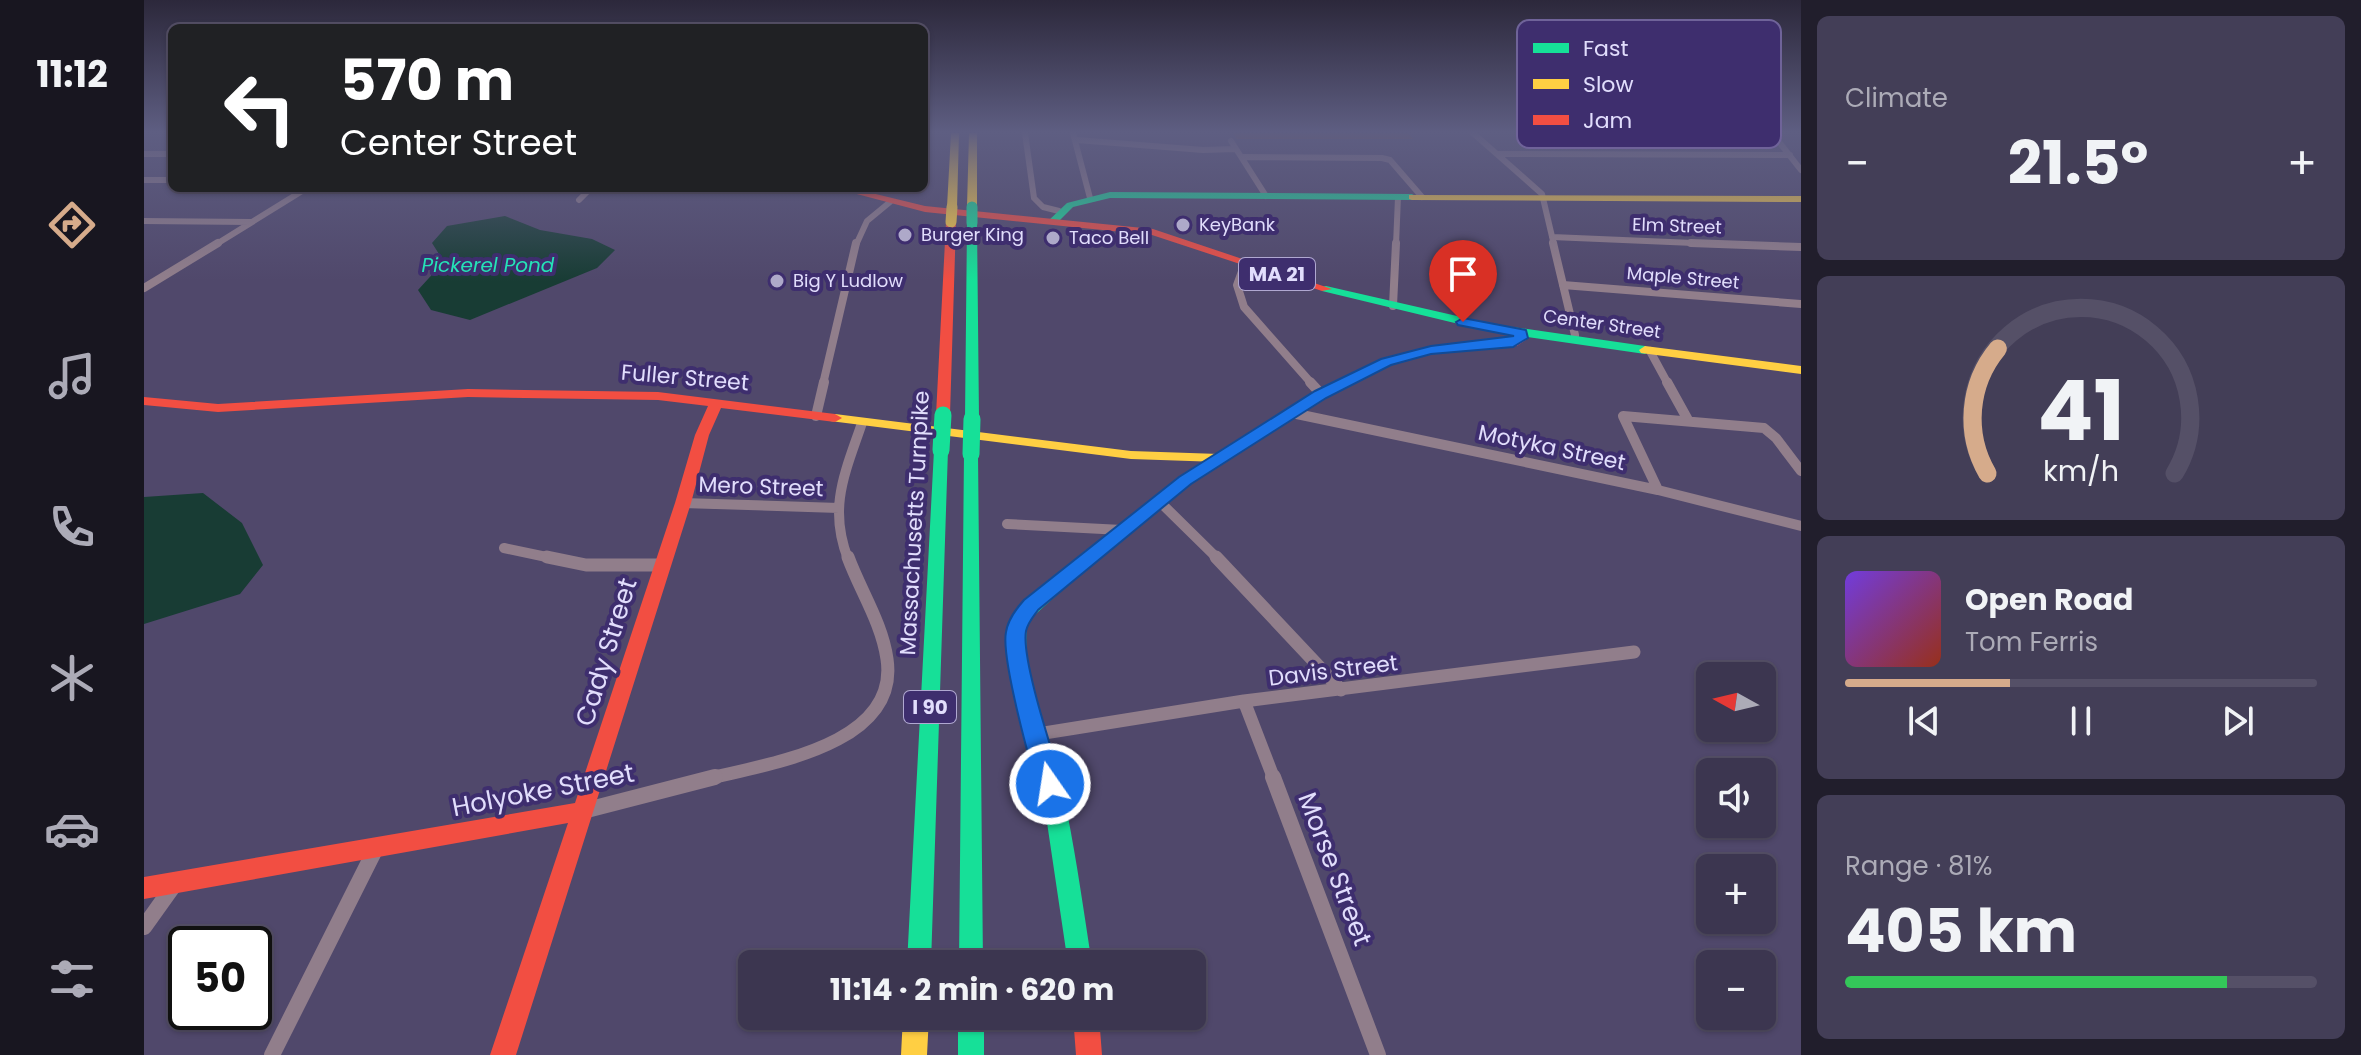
<!DOCTYPE html>
<meta charset="utf-8">
<style>
:root{--surface:#3c3650;--page:#433e57;--text:#f1f3f6;--muted:#acabb7;--line:#555067;--accent:#d6ab8b}
body{margin:0;font-family:Poppins,sans-serif;background:var(--page);color:var(--text);height:100vh;display:flex;flex-direction:column;font-size:30px;white-space:nowrap}
*{box-sizing:border-box;margin:0}
p{font-size:26px;color:var(--muted)}
.icon{flex:none;width:44px;height:44px;fill:none;stroke:currentColor;stroke-width:2;stroke-linecap:round;stroke-linejoin:round}
.map{position:relative;flex:1;overflow:hidden}
.sheet{display:flex;flex-direction:column;gap:16px;padding:16px;background:#211e2c;width:560px}
.sheet>*{flex:none}
.guide{position:absolute;left:24px;top:24px;width:760px;height:168px;border-radius:12px;box-shadow:0 2px 6px #0004,0 0 0 2px var(--line);background:#202124;color:#fff;overflow:hidden}
.needle{width:52px;rotate:278deg}
.fabs{position:absolute;left:1552px;top:662px;display:grid;gap:16px}
.fabs a{display:grid;place-items:center;width:80px;height:80px;border-radius:12px;background:var(--surface);box-shadow:0 2px 6px #0004,0 0 0 2px var(--line);font-size:40px}
.speed{position:absolute;left:24px;top:926px;display:flex;gap:16px;font-size:40px;font-weight:700;text-align:center}
.speed>*{display:grid;place-content:center;width:104px;height:104px;border-radius:50%;background:var(--surface);box-shadow:0 2px 6px #0004,0 0 0 2px var(--line);line-height:1}
.speed .limit{border:4px solid #111;border-radius:12px;background:#fff;color:#111}
.pin{position:absolute;display:grid;place-items:center;width:68px;height:68px;color:#fff;margin:-82px -34px;border-radius:50% 50% 50% 0;rotate:-45deg;box-shadow:0 0 8px #0007}
.pin .icon{rotate:45deg}
.me{position:absolute;width:88px;margin:-44px;rotate:347deg;stroke-linejoin:round;filter:drop-shadow(0 0 6px #0008)}
.turn{display:flex;align-items:center;gap:28px;height:168px;padding:0 40px;font-size:36px}
.turn .icon{width:104px;height:104px;stroke-width:2.5}
.turn b{display:block;font-size:56px;line-height:68px}
.big{font-size:60px;font-weight:700;line-height:1.1}
.sheet .widget{flex:1;display:flex;flex-direction:column;justify-content:center;gap:12px;min-width:0;padding:0 28px;border-radius:12px;background:var(--page)}
.sheet .dial{align-items:center;gap:0}
.dial svg{height:208px;overflow:visible;fill:none;stroke:var(--line);stroke-width:7;stroke-linecap:round;text-anchor:middle}
.dial text{fill:var(--text);stroke:none}
.song{display:flex;align-items:center;gap:24px}
.cover{width:96px;height:96px;border-radius:12px;background:linear-gradient(135deg,hsl(260 70% 55%),hsl(10 70% 35%))}
.played{height:8px;border-radius:4px;background:linear-gradient(90deg,var(--accent) 35%,var(--line) 35%)}
.keys{display:flex;justify-content:space-around;direction:ltr}
.heat{display:flex;justify-content:space-between;align-items:center;font-size:44px;direction:ltr}
.charge{height:12px;border-radius:6px;background:linear-gradient(90deg,#34c759 81%,var(--line) 0)}
.trip{position:absolute;left:594px;top:950px;width:468px;height:80px;border-radius:12px;background:var(--surface);box-shadow:0 2px 6px #0004,0 0 0 2px var(--line);font-weight:700;line-height:80px;text-align:center}
main{display:flex;flex:1;min-height:0}
.menu{display:flex;flex-direction:column;width:144px;justify-content:space-around;align-items:center;background:#181620;color:var(--muted)}
.menu .icon{width:56px;height:56px}
.menu .active{color:var(--accent)}
.menu b{font-size:36px;color:var(--text)}
.map>svg:first-child{display:block}
</style>
<main>
<nav class="menu">
<b>11:12</b>
<svg class="icon active" aria-label="directions" viewBox="0 0 24 24"><path d="M12 3l9 9-9 9-9-9zM9 14v-3h6M13 9l2 2-2 2"/></svg>
<svg class="icon" aria-label="music" viewBox="0 0 24 24"><path d="M9 18V5l10-2v13"/><circle cx="6" cy="18" r="3"/><circle cx="16" cy="16" r="3"/></svg>
<svg class="icon" aria-label="phone" viewBox="0 0 24 24"><path d="M5 4h4l2 5-3 2q2 4 5 5l2-3 5 2v4C11 20 4 13 5 4z"/></svg>
<svg class="icon" aria-label="climate" viewBox="0 0 24 24"><path d="M12 3v18M4 7l16 10M4 17L20 7"/></svg>
<svg class="icon" aria-label="car" viewBox="0 0 24 24"><path d="M5 17H2v-5l4-1 3-4h7l3 4 3 1v5h-3M9 17h6M6 11h13"/><circle cx="7" cy="17" r="2"/><circle cx="17" cy="17" r="2"/></svg>
<svg class="icon" aria-label="filters" viewBox="0 0 24 24"><path d="M4 7h16M4 17h16"/><circle cx="9" cy="7" r="2"/><circle cx="15" cy="17" r="2"/></svg>
</nav>
<div class="map">
<svg width="1657" height="1055" viewBox="0 0 1657 1055">
<rect width="100%" height="100%" fill="#50486b"/>
<path fill="#7c492e" d="M 1089,133 L 1264,133 L 1269,139 L 1093,139 Z"/>
<path fill="#183c34" d="M 361,216 L 396,230 L 448,239 L 471,250 L 453,268 L 326,320 L 287,310 L 274,290 L 295,267 L 295,254 L 288,243 L 303,226 Z
M 59,493 L 98,523 L 119,565 L 96,594 L 0,624 L 0,497 Z"/>
<g fill="none" stroke-linecap="round" stroke-linejoin="round">
<path stroke="#917e8b" stroke-width="6" d="M 881,133 L 890,198 L 899,207 L 915,211
M 929,133 L 946,198
M 1329,133 L 1398,194 L 1410,245
M 1628,133 L 1657,170
M 933,140 L 1059,150 L 1091,149
M 1087,141 L 1122,196
M 0,154 L 28,154
M 1353,154 L 1646,155
M 1099,157 L 1238,158 L 1246,160 L 1278,197
M 0,180 L 28,180
M 435,200 L 447,188
M 0,221 L 107,222
M 1408,237 L 1597,245
M 71,245 L 163,188
M 712,245 L 723,221 L 746,202
M 1252,245 L 1254,197"/>
<path stroke="#917e8b" stroke-width="8" d="M 1409,243 L 1431,335
M 1547,243 L 1657,247
M 1101,263 L 1093,285 L 1100,307 L 1168,384
M 1419,285 L 1657,304
M 0,288 L 74,243
M 1249,306 L 1252,243
M 1506,351 L 1524,384
M 679,384 L 712,243"/>
<path stroke="#917e8b" stroke-width="10" d="M 1166,382 L 1177,394
M 1523,382 L 1544,420
M 1148,413 L 1514,490 L 1657,526
M 672,416 L 680,382
M 1514,490 L 1479,416 L 1620,428 L 1632,438 L 1657,471
M 1015,501 L 1074,559
M 539,503 L 695,508
M 863,524 L 978,530
M 360,548 L 412,559
M 704,559 C 684,507 701,473 718,423"/>
<path stroke="#917e8b" stroke-width="13" d="M 403,557 L 442,565 L 516,565
M 1072,557 L 1197,690
M 1100,701 L 1130,779
M 894,734 L 1100,701 L 1490,652
M 563,779 C 622,764 756,746 743,659 C 738,623 716,590 704,557"/>
<path stroke="#917e8b" stroke-width="16" d="M 1129,777 L 1234,1055
M 439,811 L 571,777
M 0,927 L 30,885
M 128,1055 L 232,848"/>
<path fill="#16e098" fill-rule="evenodd" d="M 966,192 L 1268,194 L 1273,197 L 1268,200 L 966,198 L 929,207 L 912,224 L 903,222 L 923,203 Z
M 828,220 L 833,223 L 835,419 L 828,423 L 821,419 L 823,223 Z
M 1182,286 L 1348,324 L 1501,346 L 1507,350 L 1501,354 L 1348,332 L 1178,291 L 1178,287 Z
M 797,446 L 804,450 L 787,964 L 763,964 L 790,450 Z
M 827,450 L 834,454 L 839,964 L 815,964 L 820,454 Z
M 948,548 L 954,550 L 956,554 L 954,558 L 885,620 C 871,659 914,766 923,812 C 933,862 940,913 948,964 L 924,964 L 901,809 L 867,669 L 862,634 L 871,612 L 942,550 Z
M 814,1016 L 840,1016 L 840,1055 L 814,1055 Z"/>
<path fill="#ffcf43" fill-rule="evenodd" d="M 807,133 L 815,133 L 813,207 L 808,210 L 803,207 Z
M 825,133 L 833,133 L 833,207 L 828,210 L 823,207 Z
M 1265,195 L 1657,196 L 1657,202 L 1268,200 L 1265,199 Z
M 1501,346 L 1657,366 L 1657,374 L 1497,353 L 1495,350 Z
M 691,414 L 987,451 L 1075,454 L 1082,458 L 1075,462 L 987,459 L 686,421 L 684,418 Z
M 759,1016 L 785,1016 L 783,1055 L 757,1055 Z"/>
<path fill="#f24e42" fill-rule="evenodd" d="M 690,188 L 707,188 L 781,206 L 1009,229 L 1188,289 L 1178,291 L 1008,235 L 781,212 Z
M 807,219 L 812,222 L 806,415 L 799,419 L 792,415 L 802,222 Z
M 1377,329 L 1383,333 L 1382,340 L 1373,346 L 1287,354 L 1247,365 L 1182,397 L 1046,483 L 954,558 L 948,560 L 940,554 L 1036,477 L 1172,391 L 1237,359 L 1287,346 L 1367,339 L 1370,338 L 1373,330 Z
M 324,389 L 514,392 L 691,414 L 698,418 L 691,422 L 577,408 L 565,435 L 547,503 L 372,1055 L 346,1055 L 424,823 L 0,899 L 0,877 L 431,803 L 531,503 L 551,435 L 564,406 L 514,400 L 324,397 L 74,412 L 0,405 L 0,397 L 74,404 Z
M 929,1016 L 955,1016 L 958,1055 L 932,1055 Z"/>
<path stroke="#16e098" stroke-width="11" d="M 828,207 L 828,223"/>
<path stroke="#16e098" stroke-width="17" d="M 797,450 L 799,415
M 827,454 L 828,419"/>
<path stroke="#ffcf43" stroke-width="11" d="M 807,222 L 808,207"/>
</g>
<linearGradient id="sky" x2="0" y2="1"><stop stop-color="#2c283b"/><stop offset="0.47" stop-color="#5e5e82"/><stop offset="1" stop-color="#5e5e82" stop-opacity="0"/></linearGradient>
<rect width="1657" height="281" fill="url(#sky)"/>
<path fill="#1a73e8" stroke="#114b97" stroke-width="2" d="M 1319,318 L 1382,330 L 1384,338 L 1369,347 L 1287,354 L 1247,365 L 1182,398 L 1047,484 L 894,610 C 889,617 884,622 882,631 C 877,659 909,753 918,784 L 914,792 L 906,795 L 897,792 C 886,768 857,656 862,632 C 864,619 872,609 880,600 L 1035,477 L 1171,391 L 1237,359 L 1287,346 L 1370,336 L 1314,325 L 1312,322 Z"/>
<g fill="#aea9c9" stroke="#3e2e6e" stroke-width="3">
<circle cx="1039" cy="225" r="8"/>
<circle cx="761" cy="235" r="8"/>
<circle cx="909" cy="238" r="8"/>
<circle cx="633" cy="281" r="8"/>
</g>
<g text-anchor="middle" stroke-width="8" stroke-linejoin="round" paint-order="stroke">
<g font-size="18" fill="#e1ddfc" stroke="#3e2e6e" text-anchor="start">
<text x="1055" y="231">KeyBank</text>
<text x="777" y="241">Burger King</text>
<text x="925" y="244">Taco Bell</text>
<text x="649" y="287">Big Y Ludlow</text>
</g>
<g font-size="18" fill="#e1ddfc" stroke="#3e2e6e">
<text transform="translate(1533 226) rotate(2)" y="6">Elm Street</text>
<text transform="translate(1539 278) rotate(5)" y="6">Maple Street</text>
<text transform="translate(1458 324) rotate(8)" y="6">Center Street</text>
</g>
<g font-size="20" font-style="italic" fill="#25e3b7" stroke="#3e2e6e">
<text x="344" y="272">Pickerel Pond</text>
</g>
<g fill="#3e2e6e" stroke="#b0a8d1" stroke-width="2">
<rect x="1095" y="258" width="76" height="32" rx="6"/>
<rect x="760" y="691" width="52" height="32" rx="6"/>
</g>
<g font-size="20" font-weight="bold" fill="#e1ddfc">
<text x="1133" y="281">MA 21</text>
<text x="786" y="714">I 90</text>
</g>
<g font-size="22" fill="#e1ddfc" stroke="#3e2e6e">
<text transform="translate(541 377) rotate(5)" y="8">Fuller Street</text>
<text transform="translate(1408 447) rotate(12)" y="8">Motyka Street</text>
<text transform="translate(617 486) rotate(2)" y="8">Mero Street</text>
<text transform="translate(770 523) rotate(-87)" y="8">Massachusetts Turnpike</text>
<text transform="translate(1189 670) rotate(-7)" y="8">Davis Street</text>
</g>
<g font-size="26" fill="#e1ddfc" stroke="#3e2e6e">
<text transform="translate(462 652) rotate(-73)" y="9">Cady Street</text>
<text transform="translate(399 790) rotate(-11)" y="9">Holyoke Street</text>
<text transform="translate(1191 869) rotate(69)" y="9">Morse Street</text>
</g>
</g>
<rect x="1373" y="20" width="264" height="128" rx="12" fill="#3e2e6e" stroke="#6f6399" stroke-width="2"/>
<rect x="1389" y="43" width="36" height="10" fill="#16e098"/>
<rect x="1389" y="79" width="36" height="10" fill="#ffcf43"/>
<rect x="1389" y="115" width="36" height="10" fill="#f24e42"/>
<g font-size="22" fill="#e1ddfc">
<text x="1439" y="56">Fast</text>
<text x="1439" y="92">Slow</text>
<text x="1439" y="128">Jam</text>
</g>
</svg>
<div class="fabs">
<a><svg class="needle" viewBox="-14 -14 28 28"><path d="M0-13l5 13h-10z" fill="#e53935"/><path d="M0 13l5-13h-10z" fill="#acabb7"/></svg></a>
<a><svg class="icon" aria-label="sound" viewBox="0 0 24 24"><path d="M4 9h4l5-4v14l-5-4H4zM17 9q2 3 0 6"/></svg></a>
<a>+</a>
<a>−</a>
</div>
<div class="speed"><div class="limit">50</div></div>
<div class="pin" style="left:1319px;top:322px;background:#d93025"><svg class="icon" aria-label="arrive" viewBox="0 0 24 24"><path d="M6 21V4h12l-3 4 3 4H6"/></svg></div>
<svg class="me" style="left:906px;top:784px" viewBox="-20 -20 40 40"><circle r="17" fill="#1a73e8" stroke="#fff" stroke-width="3"/><path d="M0-11L8 9 0 5-8 9z" fill="#fff"/></svg>
<div class="trip">11:14 · 2 min · 620 m</div>
<div class="guide">
<div class="turn"><svg class="icon" aria-label="left" viewBox="0 0 24 24"><path d="M17 20v-9H6M10 6l-5 5 5 5"/></svg><div><b>570 m</b>Center Street</div></div>
</div>
</div>
<section class="sheet">
<div class="widget"><p>Climate</p>
<div class="heat"><a>−</a><b class="big">21.5°</b><a>+</a></div>
</div>
<div class="widget dial"><svg viewBox="0 0 100 80">
<path d="M14 69A42 42 0 1 1 86 69"/>
<path d="M14 69A42 42 0 0 1 18 21" stroke="#d6ab8b"/>
<text x="50" y="56" font-size="32" font-weight="700">41</text>
<text x="50" y="72" font-size="11">km/h</text>
</svg></div>
<div class="widget">
<div class="song"><i class="cover"></i><div><b>Open Road</b><p>Tom Ferris</p></div></div>
<div class="played"></div>
<div class="keys"><svg class="icon" aria-label="previous" viewBox="0 0 24 24"><path d="M18 5L8 12l10 7zM5 5v14"/></svg><svg class="icon" aria-label="pause" viewBox="0 0 24 24"><path d="M8 5v14M16 5v14"/></svg><svg class="icon" aria-label="next" viewBox="0 0 24 24"><path d="M6 5l10 7-10 7zM19 5v14"/></svg></div>
</div>
<div class="widget"><p>Range · 81%</p><b class="big">405 km</b><div class="charge"></div></div>
</section>
</main>
